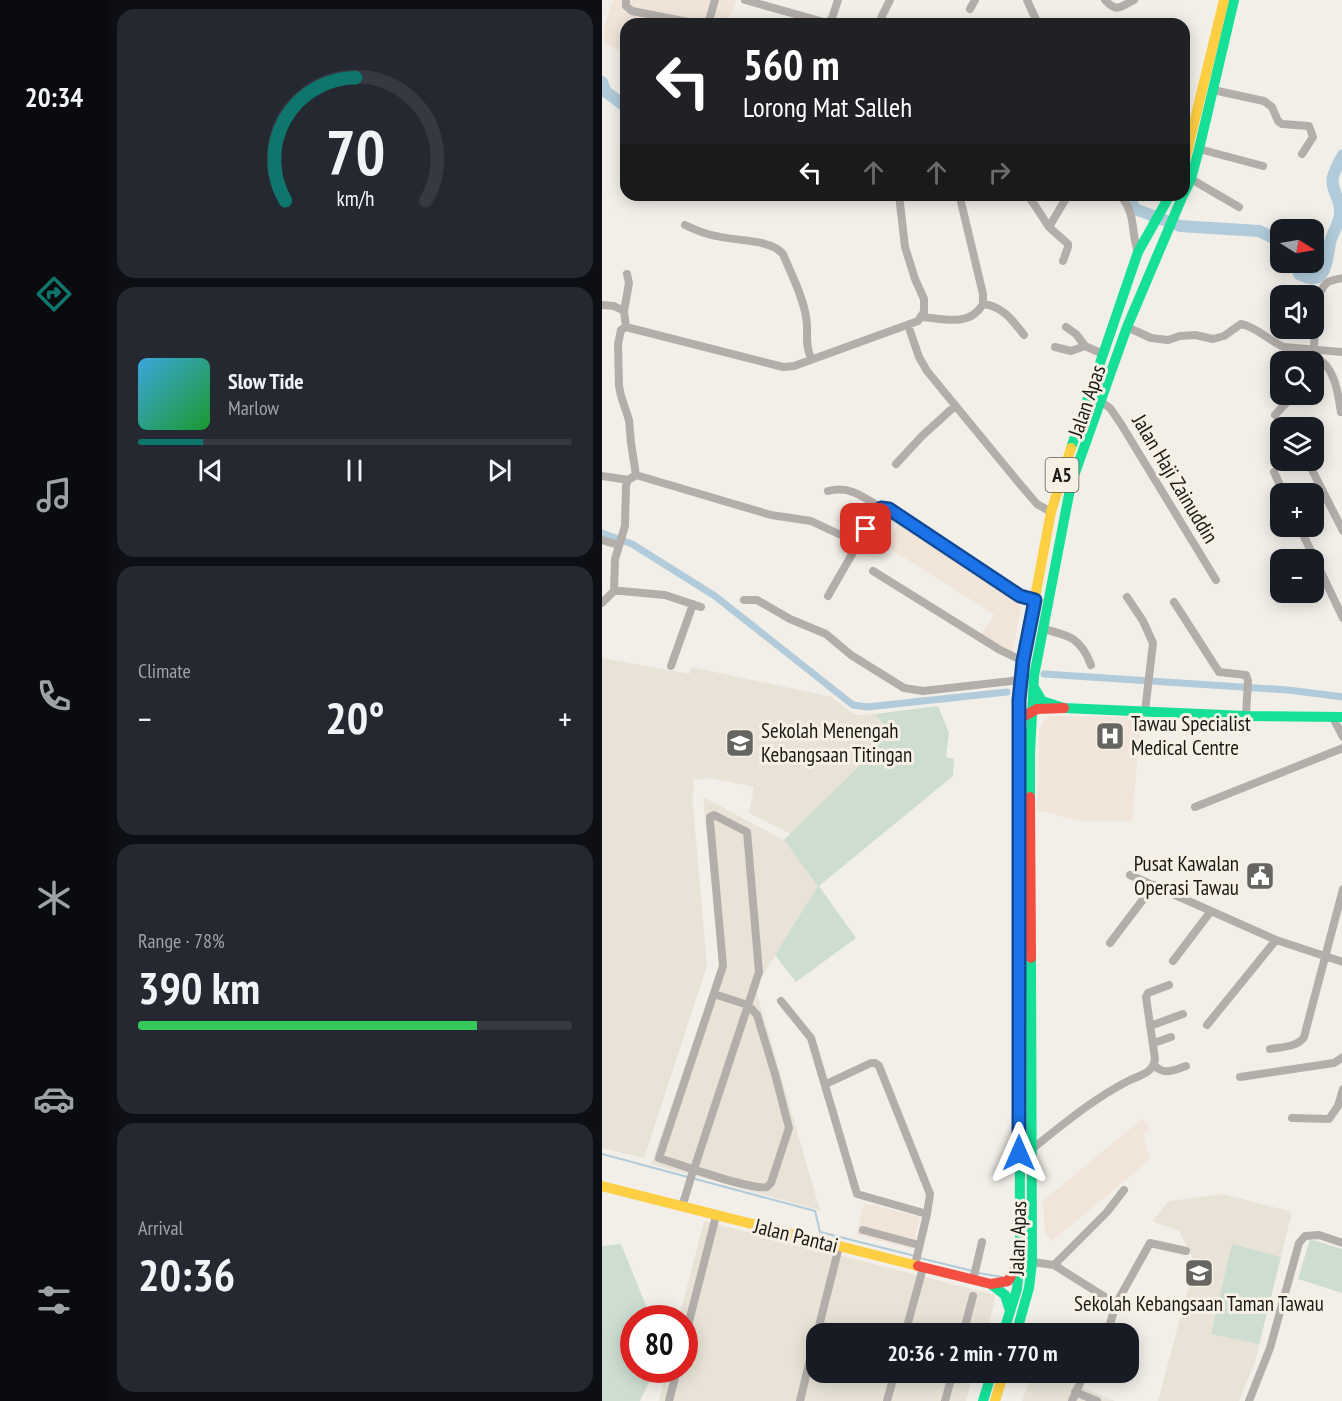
<!DOCTYPE html>
<meta charset="utf-8">
<style>
:root{--surface:#171b24;--page:#242831;--text:#f1f3f6;--muted:#9ea1a6;--line:#363941;--accent:#0f766e}
body{margin:0;font-family:"PT Sans Narrow",sans-serif;background:var(--page);color:var(--text);height:100vh;display:flex;flex-direction:column;font-size:22px;white-space:nowrap}
*{box-sizing:border-box;margin:0}
p{font-size:20px;color:var(--muted)}
.icon{flex:none;width:33px;height:33px;fill:none;stroke:currentColor;stroke-width:2;stroke-linecap:round;stroke-linejoin:round}
.map{position:relative;flex:1;overflow:hidden}
.sheet{display:flex;flex-direction:column;gap:9px;padding:9px;background:#0d0f14;width:494px}
.sheet>*{flex:none}
.top-card{position:absolute;left:18px;top:18px;width:570px;height:183px;border-radius:18px;box-shadow:0 3px 15px #0003;background:#202124;color:#fff;overflow:hidden}
.needle{width:39px;rotate:101deg}
.controls{position:absolute;left:668px;top:219px;display:grid;gap:12px}
.controls a{display:grid;place-items:center;width:54px;height:54px;border-radius:12px;background:var(--surface);box-shadow:0 3px 15px #0003;font-size:30px}
.speed{position:absolute;left:18px;top:1305px;display:flex;gap:12px;font-size:30px;font-weight:700;text-align:center}
.speed>*{display:grid;place-content:center;width:78px;height:78px;border-radius:50%;background:var(--surface);box-shadow:0 3px 15px #0003;line-height:1}
.speed .limit{border:9px solid #d22;background:#fff;color:#111}
.pin{position:absolute;display:grid;place-items:center;width:51px;height:51px;color:#fff;margin:-26px;border-radius:12px;box-shadow:0 3px 9px #0006}
.me{position:absolute;width:66px;margin:-33px;rotate:0deg;stroke-linejoin:round;filter:drop-shadow(0 0 4px #0008)}
.turn{display:flex;align-items:center;gap:21px;height:126px;padding:0 24px;font-size:27px}
.turn .icon{width:78px;height:78px;stroke-width:2.5}
.turn b{display:block;font-size:42px;line-height:51px}
.lanes{display:flex;align-items:center;height:57px;padding:0 24px;background:#0003;justify-content:center;gap:30px;direction:ltr}
.lanes .off{opacity:.35}
.big{font-size:45px;font-weight:800;line-height:1.1}
.sheet .tile{flex:1;display:flex;flex-direction:column;justify-content:center;gap:9px;min-width:0;padding:0 21px;border-radius:18px;background:var(--page)}
.sheet .dial{align-items:center;gap:0}
.dial svg{height:156px;overflow:visible;fill:none;stroke:var(--line);stroke-width:7;stroke-linecap:round;text-anchor:middle}
.dial text{fill:var(--text);stroke:none}
.song{display:flex;align-items:center;gap:18px}
.cover{width:72px;height:72px;border-radius:9px;background:linear-gradient(135deg,hsl(200 70% 55%),hsl(130 70% 35%))}
.played{height:6px;border-radius:3px;background:linear-gradient(90deg,var(--accent) 15%,var(--line) 15%)}
.keys{display:flex;justify-content:space-around;direction:ltr}
.heat{display:flex;justify-content:space-between;align-items:center;font-size:33px;direction:ltr}
.charge{height:9px;border-radius:4px;background:linear-gradient(90deg,#34c759 78%,var(--line) 0)}
.trip{position:absolute;left:204px;top:1323px;width:333px;height:60px;border-radius:18px;background:var(--surface);box-shadow:0 3px 15px #0003;font-weight:800;line-height:60px;text-align:center}
main{display:flex;flex:1;min-height:0}
.menu{display:flex;flex-direction:column;width:108px;justify-content:space-around;align-items:center;background:#090b0e;color:var(--muted)}
.menu .icon{width:42px;height:42px}
.menu .current{color:var(--accent)}
.menu b{font-size:27px;color:var(--text)}
.map>svg:first-child{display:block}
</style>
<main>
<nav class="menu">
<b>20:34</b>
<svg class="icon current" aria-label="directions" viewBox="0 0 24 24"><path d="M12 3l9 9-9 9-9-9zM9 14v-3h6M13 9l2 2-2 2"/></svg>
<svg class="icon" aria-label="music" viewBox="0 0 24 24"><path d="M9 18V5l10-2v13"/><circle cx="6" cy="18" r="3"/><circle cx="16" cy="16" r="3"/></svg>
<svg class="icon" aria-label="phone" viewBox="0 0 24 24"><path d="M5 4h4l2 5-3 2q2 4 5 5l2-3 5 2v4C11 20 4 13 5 4z"/></svg>
<svg class="icon" aria-label="climate" viewBox="0 0 24 24"><path d="M12 3v18M4 7l16 10M4 17L20 7"/></svg>
<svg class="icon" aria-label="car" viewBox="0 0 24 24"><path d="M5 17H2v-5l4-1 3-4h7l3 4 3 1v5h-3M9 17h6M6 11h13"/><circle cx="7" cy="17" r="2"/><circle cx="17" cy="17" r="2"/></svg>
<svg class="icon" aria-label="filters" viewBox="0 0 24 24"><path d="M4 7h16M4 17h16"/><circle cx="9" cy="7" r="2"/><circle cx="15" cy="17" r="2"/></svg>
</nav>
<section class="sheet">
<div class="tile dial"><svg viewBox="0 0 100 80">
<path d="M14 69A42 42 0 1 1 86 69"/>
<path d="M14 69A42 42 0 0 1 50 6" stroke="#0f766e"/>
<text x="50" y="56" font-size="32" font-weight="700">70</text>
<text x="50" y="72" font-size="11">km/h</text>
</svg></div>
<div class="tile">
<div class="song"><i class="cover"></i><div><b>Slow Tide</b><p>Marlow</p></div></div>
<div class="played"></div>
<div class="keys"><svg class="icon" aria-label="previous" viewBox="0 0 24 24"><path d="M18 5L8 12l10 7zM5 5v14"/></svg><svg class="icon" aria-label="pause" viewBox="0 0 24 24"><path d="M8 5v14M16 5v14"/></svg><svg class="icon" aria-label="next" viewBox="0 0 24 24"><path d="M6 5l10 7-10 7zM19 5v14"/></svg></div>
</div>
<div class="tile"><p>Climate</p>
<div class="heat"><a>−</a><b class="big">20°</b><a>+</a></div>
</div>
<div class="tile"><p>Range · 78%</p><b class="big">390 km</b><div class="charge"></div></div>
<div class="tile"><p>Arrival</p><b class="big">20:36</b></div>
</section>
<div class="map">
<svg width="741" height="1401" viewBox="0 0 741 1401">
<rect width="100%" height="100%" fill="#f2efe9"/>
<path fill="#f1e4d9" d="M 11,0 L 134,0 L 125,24 L 24,24 L 24,53 L 2,44 L 2,26 Z
M 302,516 L 422,594 L 410,654 L 379,635 L 392,614 L 282,545 Z
M 447,716 L 539,717 L 530,821 L 478,821 L 435,810 L 437,731 L 440,724 Z
M 540,1119 L 548,1129 L 541,1135 L 548,1160 L 450,1241 L 443,1233 L 441,1201 Z
M 262,1203 L 318,1217 L 311,1249 L 254,1235 Z"/>
<path fill="#e8e3d6" d="M 0,658 L 87,674 L 89,667 L 230,697 L 250,713 L 256,715 L 273,714 L 286,729 L 265,758 L 189,834 L 147,813 L 152,787 L 108,778 L 91,780 L 92,794 L 90,794 L 105,966 L 42,1158 L 0,1148 Z
M 101,797 L 182,840 L 217,886 L 153,987 L 218,1210 L 49,1164 L 118,964 Z
M 621,1194 L 690,1212 L 653,1362 L 637,1401 L 556,1401 L 593,1262 L 577,1231 L 550,1221 L 567,1201 Z
M 102,1221 L 393,1295 L 392,1305 L 384,1333 L 214,1334 L 214,1372 L 372,1373 L 364,1401 L 57,1401 L 64,1370 L 82,1370 L 82,1318 L 77,1318 Z
M 431,1372 L 446,1373 L 513,1401 L 420,1401 Z"/>
<path fill="#cdded1" d="M 336,706 L 347,733 L 344,757 L 352,759 L 351,776 L 217,886 L 254,938 L 194,982 L 173,955 L 216,886 L 182,840 L 265,758 L 286,729 L 273,714 Z
M 708,1239 L 740,1249 L 740,1293 L 696,1279 Z
M 19,1244 L 49,1318 L 32,1318 L 32,1370 L 53,1370 L 38,1401 L 0,1401 L 0,1246 Z
M 630,1244 L 679,1257 L 657,1344 L 609,1334 Z"/>
<g fill="none" stroke-linecap="round" stroke-linejoin="round">
<path stroke="#b1cbda" stroke-width="2" d="M 0,1154 L 213,1211 L 218,1232 L 313,1256
M 318,1258 L 371,1271
M 376,1273 L 400,1277"/>
<path stroke="#b1cbda" stroke-width="7" d="M 0,533 L 30,544 L 113,596 L 251,705 L 265,707 L 405,692
M 442,674 L 686,690 L 741,697"/>
<path stroke="#b1cbda" stroke-width="12" d="M 0,82 L 3,91 L 24,107
M 526,195 L 533,209 L 578,226 L 657,231 L 678,241
M 693,262 L 697,274 C 727,290 724,257 729,239 C 732,231 738,221 738,213 C 740,201 728,189 731,177 C 733,169 737,162 741,155"/>
<path stroke="#b3aeaa" stroke-width="8" d="M 24,0 L 24,6 L 30,11 L 96,24
M 143,0 L 225,23 L 230,18 L 236,0
M 425,0 L 436,24
M 503,0 C 515,13 518,7 532,0
M 368,9 L 373,0
M 106,24 L 113,0
M 276,24 L 288,0
M 611,90 L 662,101 L 670,107 L 676,121 L 680,124 L 707,126 L 711,137 L 700,154
M 597,149 L 661,166
M 589,179 L 637,207
M 426,195 L 447,227 L 466,244 L 466,247 L 461,261
M 518,195 C 535,215 528,229 536,252
M 83,225 C 93,230 103,234 114,236 C 133,241 169,239 181,254 C 189,274 201,296 204,317 C 207,331 202,344 209,358
M 447,227 L 466,195
M 381,304 C 401,306 411,321 422,335
M 0,305 L 12,306 L 22,311 L 24,327
M 22,311 L 27,283 L 25,274
M 320,317 C 343,319 368,327 381,304 L 381,294 L 359,202
M 306,325 L 317,357 L 325,371 L 417,483 L 435,504 L 449,512
M 24,327 L 181,367 L 192,366 L 316,321 L 322,312 L 322,299 L 313,279 L 303,247 L 297,195
M 24,327 L 19,330 L 16,344 L 17,386 L 19,396 L 27,420 L 29,443 L 34,475
M 464,327 L 474,334 L 483,346 L 501,354
M 525,327 L 549,338 L 566,340 L 578,336 L 593,335 L 611,339 L 622,336 L 639,324 C 655,327 667,341 682,347 L 741,352
M 453,347 L 469,351 L 483,346
M 712,349 C 713,332 711,292 726,282 C 730,280 736,279 741,278
M 715,358 C 733,367 736,394 739,412
M 498,401 L 508,408 L 519,424 L 614,580
M 673,415 L 692,394
M 705,460 L 741,531
M 693,463 L 699,460
M 294,464 L 320,436 L 353,406
M 672,472 L 682,494
M 0,476 L 26,480
M 226,491 C 247,485 262,497 279,508
M 697,526 L 741,618
M 0,540 L 16,545
M 271,571 L 398,650 L 421,661
M 12,591 L 13,559 L 23,526 L 24,485 L 26,480 L 34,475 L 169,515 L 209,521 L 256,543
M 226,596 L 272,516 L 279,508 L 283,508 L 418,596 L 433,600
M 525,597 L 541,621 L 551,643 L 543,711
M 142,600 L 155,600 L 188,619 L 224,634 L 249,655 L 302,688 L 321,691 L 419,680
M 572,602 L 617,672 L 644,675 L 646,681 L 644,716
M 0,603 L 12,591 L 19,591 L 63,595 L 99,607
M 441,629 C 467,635 479,638 489,665
M 69,666 L 91,604
M 730,716 L 741,737
M 593,807 L 741,748
M 528,875 L 674,940 L 741,962
M 508,943 L 552,885
M 571,961 L 609,911
M 179,1001 L 209,1038 L 255,1194 L 325,1214 L 313,1265
M 605,1025 L 674,940
M 548,1026 L 581,1014
M 552,1043 L 569,1037
M 668,1049 C 679,1047 696,1047 702,1037 L 741,889
M 552,1065 C 562,1076 572,1070 584,1066
M 638,1077 L 732,1063 L 741,1057
M 224,1084 L 269,1063 L 273,1063 L 277,1066 L 328,1194 L 325,1214
M 690,1118 L 727,1119 L 736,1106 L 741,1089
M 430,1149 C 460,1125 491,1099 526,1081 C 537,1075 551,1074 553,1059 L 544,997 L 546,993 L 567,985
M 80,1207 L 90,1174 L 92,1169 L 157,972 L 145,832 L 112,815 L 108,817 L 108,821 L 121,966 L 57,1158 L 60,1159 C 79,1165 151,1191 165,1187 L 169,1183 L 187,1128 L 173,1074 L 155,1015 L 146,1005 L 112,994
M 261,1230 L 317,1245
M 430,1262 L 452,1265 L 514,1304 L 505,1334
M 452,1265 L 505,1212 L 522,1190
M 371,1280 L 380,1242
M 514,1304 L 548,1243 L 584,1251
M 215,1334 L 237,1247
M 303,1334 L 321,1268
M 361,1334 L 371,1296
M 82,1341 L 114,1216
M 473,1392 L 495,1401
M 67,1401 L 75,1370
M 198,1401 L 214,1335
M 285,1401 L 293,1372
M 343,1401 L 351,1372
M 470,1401 L 483,1372
M 647,1401 L 668,1348 L 697,1243 L 703,1236 L 717,1235 L 741,1243"/>
<path stroke="#16e098" stroke-width="10" d="M 582,194 L 589,179 L 597,149 L 632,0
M 469,448 L 536,252 L 568,195
M 433,689 L 440,701 L 462,708 L 644,716 L 741,717
M 428,797 L 428,753 L 432,676 L 469,484 L 525,327 L 581,195
M 389,1284 L 403,1295 L 408,1311
M 401,1334 L 415,1289 L 418,1260 L 417,698
M 414,1334 L 427,1288 L 430,1262 L 429,958
M 381,1401 L 390,1372"/>
<path stroke="#ffcf43" stroke-width="10" d="M 582,164 L 622,0
M 417,698 L 421,661 L 449,512 L 469,448
M 0,1186 L 316,1266
M 393,1401 L 402,1372"/>
<path stroke="#f24e42" stroke-width="10" d="M 424,715 L 435,709 L 462,708
M 428,797 L 429,958
M 316,1266 L 389,1284 L 406,1281 L 415,1266"/>
</g>
<g fill="none" stroke-linecap="round" stroke-linejoin="round">
<g stroke="#114b97" stroke-width="15">
<path id="route" d="M 264,529 L 272,516 L 279,508 L 287,509 L 418,596 L 433,600 L 421,661 L 417,700 L 417,1153"/>
</g>
<use href="#route" stroke="#1a73e8" stroke-width="10"/>
</g>
<defs>
<g id="hospital-square" transform="scale(1.5)"><rect x="-9" y="-9" width="18" height="18" rx="4" fill="#676560" stroke="#f6f0e5"/><path d="M-5-5h3v3.5h4V-5h3V5h-3V1.5h-4V5h-3Z" fill="#fff"/></g>
<g id="school-square" transform="scale(1.5)"><rect x="-9" y="-9" width="18" height="18" rx="4" fill="#676560" stroke="#f6f0e5"/><path d="M0-5L7-2L0 1L-7-2ZM-4 1L0 2.5L4 1V4Q0 6-4 4Z" fill="#fff"/></g>
<g id="civic-square" transform="scale(1.5)"><rect x="-9" y="-9" width="18" height="18" rx="4" fill="#676560" stroke="#f6f0e5"/><path d="M-.6-6.5H3V-4.5H.6V-3L4-1V1h2V6H-6V1h2V-1L-.6-3ZM-1.2 2.5V6h2.4V2.5Z" fill="#fff"/></g>
</defs>
<g fill-rule="evenodd">
<use href="#hospital-square" x="508" y="736"/>
<use href="#school-square" x="138" y="743"/>
<use href="#civic-square" x="658" y="876"/>
<use href="#school-square" x="597" y="1273"/>
</g>
<g text-anchor="middle" stroke-width="6" stroke-linejoin="round" paint-order="stroke">
<rect fill="#f6f0e5" stroke="#5d5a54" stroke-width="1.5" x="443.5" y="458" width="33" height="34" rx="4.5"/>
<g font-size="20" font-weight="bold" fill="#1c1a16">
<text x="460" y="482">A5</text>
</g>
<g font-size="21" fill="#1c1a16" stroke="#f6f0e5">
<text transform="translate(485 401) rotate(-71)" y="7">Jalan Apas</text>
<text transform="translate(573 479) rotate(59)" y="7">Jalan Haji Zainuddin</text>
<text transform="translate(194 1236) rotate(14)" y="7">Jalan Pantai</text>
<text transform="translate(416 1238) rotate(-88)" y="7">Jalan Apas</text>
</g>
<g font-size="21" fill="#1c1a16" stroke="#f6f0e5" text-anchor="start">
<text x="529" y="731">Tawau Specialist<tspan x="529" dy="24">Medical Centre</tspan></text>
<text x="159" y="738">Sekolah Menengah<tspan x="159" dy="24">Kebangsaan Titingan</tspan></text>
<text x="637" y="871" text-anchor="end">Pusat Kawalan<tspan x="637" dy="24">Operasi Tawau</tspan></text>
<text x="597" y="1311" text-anchor="middle">Sekolah Kebangsaan Taman Tawau</text>
</g>
</g>
</svg>
<div class="controls">
<a><svg class="needle" viewBox="-14 -14 28 28"><path d="M0-13l5 13h-10z" fill="#e53935"/><path d="M0 13l5-13h-10z" fill="#9ea1a6"/></svg></a>
<a><svg class="icon" aria-label="sound" viewBox="0 0 24 24"><path d="M4 9h4l5-4v14l-5-4H4zM17 9q2 3 0 6"/></svg></a>
<a><svg class="icon" aria-label="search" viewBox="0 0 24 24"><circle cx="10" cy="10" r="6"/><path d="M15 15l6 6"/></svg></a>
<a><svg class="icon" aria-label="layers" viewBox="0 0 24 24"><path d="M12 4l9 5-9 5-9-5zM3 14l9 5 9-5"/></svg></a>
<a>+</a>
<a>−</a>
</div>
<div class="speed"><div class="limit">80</div></div>
<div class="pin" style="left:264px;top:529px;background:#d93025"><svg class="icon" aria-label="arrive" viewBox="0 0 24 24"><path d="M6 21V4h12l-3 4 3 4H6"/></svg></div>
<svg class="me" style="left:417px;top:1153px" viewBox="-20 -20 40 40"><path d="M0-17L14 15 0 8-14 15z" fill="#1a73e8" stroke="#fff" stroke-width="4"/></svg>
<div class="trip">20:36 · 2 min · 770 m</div>
<div class="top-card">
<div class="turn"><svg class="icon" aria-label="left" viewBox="0 0 24 24"><path d="M17 20v-9H6M10 6l-5 5 5 5"/></svg><div><b>560 m</b>Lorong Mat Salleh</div></div>
<div class="lanes"><svg class="icon" aria-label="left" viewBox="0 0 24 24"><path d="M17 20v-9H6M10 6l-5 5 5 5"/></svg><svg class="icon off" aria-label="ahead" viewBox="0 0 24 24"><path d="M12 20V5M6 11l6-6 6 6"/></svg><svg class="icon off" aria-label="ahead" viewBox="0 0 24 24"><path d="M12 20V5M6 11l6-6 6 6"/></svg><svg class="icon off" aria-label="right" viewBox="0 0 24 24"><path d="M7 20v-9h11M14 6l5 5-5 5"/></svg></div>
</div>
</div>
</main>
